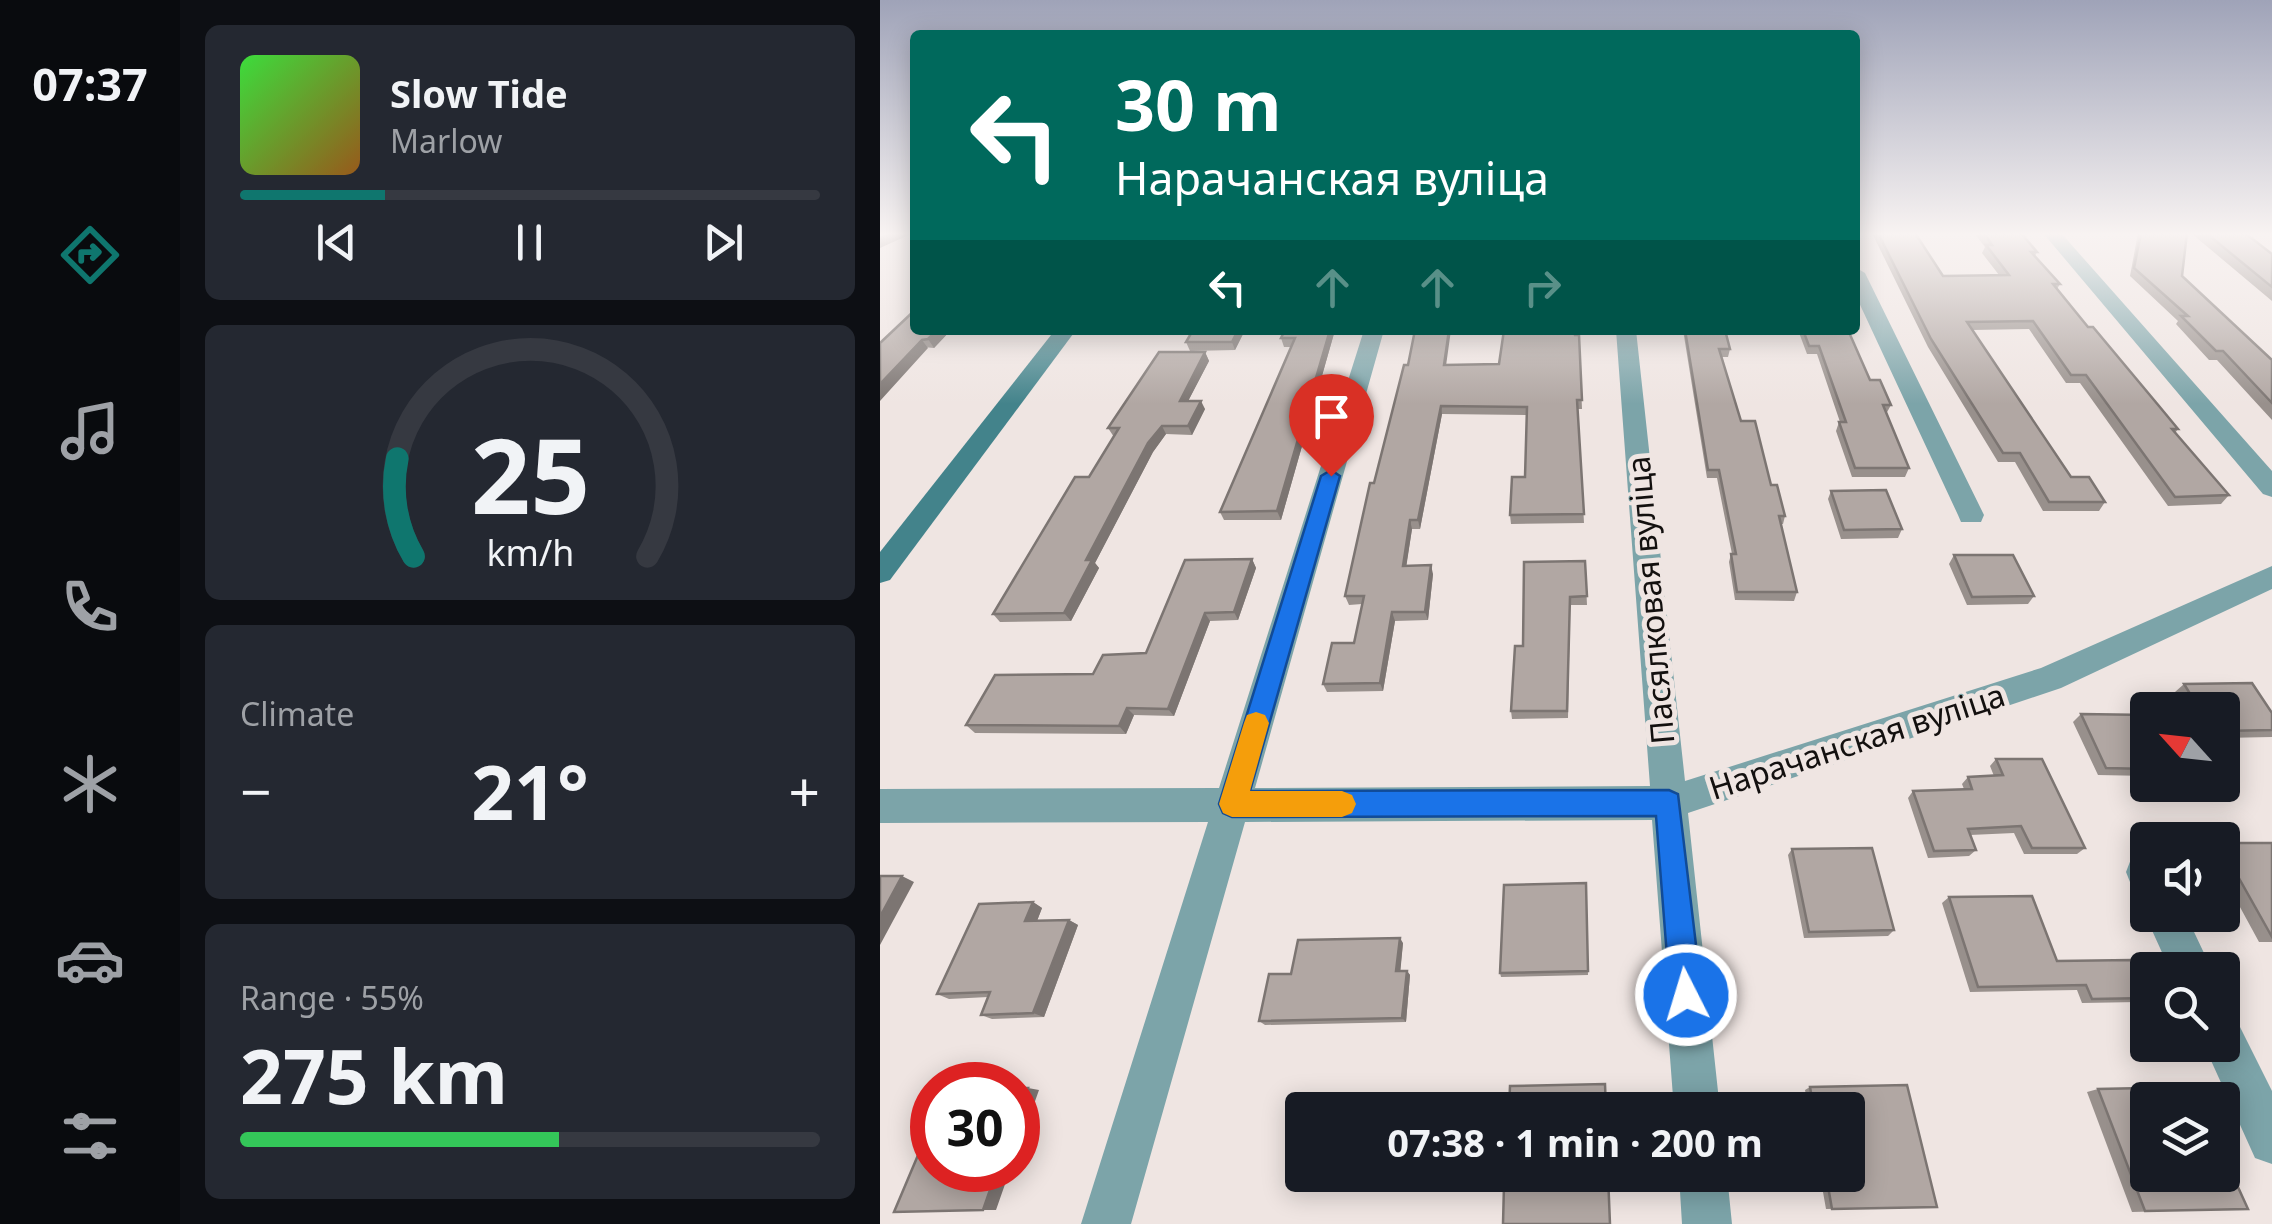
<!DOCTYPE html>
<meta charset="utf-8">
<style>
:root{--surface:#171b24;--page:#242831;--text:#f1f3f6;--muted:#9ea1a6;--line:#363941;--accent:#0f766e}
body{margin:0;font-family:"Noto Sans",sans-serif;background:var(--page);color:var(--text);height:100vh;display:flex;flex-direction:column;font-size:38px;white-space:nowrap}
*{box-sizing:border-box;margin:0}
p{font-size:32px;color:var(--muted)}
.icon{flex:none;width:55px;height:55px;fill:none;stroke:currentColor;stroke-width:2;stroke-linecap:round;stroke-linejoin:round}
.map{position:relative;flex:1;overflow:hidden}
.panel{display:flex;flex-direction:column;gap:25px;padding:25px;background:#0d0f14;width:700px}
.panel>*{flex:none}
.banner{position:absolute;left:30px;top:30px;width:950px;height:305px;border-radius:10px;box-shadow:0 5px 25px #0003;background:#00695c;color:#fff;overflow:hidden}
.needle{width:65px;rotate:297deg}
.controls{position:absolute;left:1250px;top:692px;display:grid;gap:20px}
.controls a{display:grid;place-items:center;width:110px;height:110px;border-radius:10px;background:var(--surface);box-shadow:0 5px 25px #0003;font-size:50px}
.speed{position:absolute;left:30px;top:1062px;display:flex;gap:20px;font-size:50px;font-weight:700;text-align:center}
.speed>*{display:grid;place-content:center;width:130px;height:130px;border-radius:50%;background:var(--surface);box-shadow:0 5px 25px #0003;line-height:1}
.speed .limit{border:15px solid #d22;background:#fff;color:#111}
.pin{position:absolute;display:grid;place-items:center;width:85px;height:85px;color:#fff;margin:-102px -42px;border-radius:50% 50% 50% 0;rotate:-45deg;box-shadow:0 0 10px #0007}
.pin .icon{rotate:45deg}
.me{position:absolute;width:110px;margin:-55px;rotate:355deg;stroke-linejoin:round;filter:drop-shadow(0 0 8px #0008)}
.turn{display:flex;align-items:center;gap:35px;height:210px;padding:0 40px;font-size:45px}
.turn .icon{width:130px;height:130px;stroke-width:2.5}
.turn b{display:block;font-size:70px;line-height:85px}
.lanes{display:flex;align-items:center;height:95px;padding:0 40px;background:#0003;justify-content:center;gap:50px;direction:ltr}
.lanes .off{opacity:.35}
.big{font-size:75px;font-weight:700;line-height:1.1}
.panel .tile{flex:1;display:flex;flex-direction:column;justify-content:center;gap:15px;min-width:0;padding:0 35px;border-radius:15px;background:var(--page)}
.panel .dial{align-items:center;gap:0}
.dial svg{height:260px;overflow:visible;fill:none;stroke:var(--line);stroke-width:7;stroke-linecap:round;text-anchor:middle}
.dial text{fill:var(--text);stroke:none}
.song{display:flex;align-items:center;gap:30px}
.cover{width:120px;height:120px;border-radius:15px;background:linear-gradient(135deg,hsl(120 70% 55%),hsl(30 70% 35%))}
.played{height:10px;border-radius:5px;background:linear-gradient(90deg,var(--accent) 25%,var(--line) 25%)}
.keys{display:flex;justify-content:space-around;direction:ltr}
.heat{display:flex;justify-content:space-between;align-items:center;font-size:55px;direction:ltr}
.charge{height:15px;border-radius:8px;background:linear-gradient(90deg,#34c759 55%,var(--line) 0)}
.trip{position:absolute;left:405px;top:1092px;width:580px;height:100px;border-radius:10px;background:var(--surface);box-shadow:0 5px 25px #0003;font-weight:700;line-height:100px;text-align:center}
main{display:flex;flex:1;min-height:0}
.tab-bar{display:flex;flex-direction:column;width:180px;justify-content:space-around;align-items:center;background:#090b0e;color:var(--muted)}
.tab-bar .icon{width:70px;height:70px}
.tab-bar .on{color:var(--accent)}
.tab-bar b{font-size:45px;color:var(--text)}
.map>svg:first-child{display:block}
</style>
<main>
<nav class="tab-bar">
<b>07:37</b>
<svg class="icon on" aria-label="directions" viewBox="0 0 24 24"><path d="M12 3l9 9-9 9-9-9zM9 14v-3h6M13 9l2 2-2 2"/></svg>
<svg class="icon" aria-label="music" viewBox="0 0 24 24"><path d="M9 18V5l10-2v13"/><circle cx="6" cy="18" r="3"/><circle cx="16" cy="16" r="3"/></svg>
<svg class="icon" aria-label="phone" viewBox="0 0 24 24"><path d="M5 4h4l2 5-3 2q2 4 5 5l2-3 5 2v4C11 20 4 13 5 4z"/></svg>
<svg class="icon" aria-label="climate" viewBox="0 0 24 24"><path d="M12 3v18M4 7l16 10M4 17L20 7"/></svg>
<svg class="icon" aria-label="car" viewBox="0 0 24 24"><path d="M5 17H2v-5l4-1 3-4h7l3 4 3 1v5h-3M9 17h6M6 11h13"/><circle cx="7" cy="17" r="2"/><circle cx="17" cy="17" r="2"/></svg>
<svg class="icon" aria-label="filters" viewBox="0 0 24 24"><path d="M4 7h16M4 17h16"/><circle cx="9" cy="7" r="2"/><circle cx="15" cy="17" r="2"/></svg>
</nav>
<section class="panel">
<div class="tile">
<div class="song"><i class="cover"></i><div><b>Slow Tide</b><p>Marlow</p></div></div>
<div class="played"></div>
<div class="keys"><svg class="icon" aria-label="previous" viewBox="0 0 24 24"><path d="M18 5L8 12l10 7zM5 5v14"/></svg><svg class="icon" aria-label="pause" viewBox="0 0 24 24"><path d="M8 5v14M16 5v14"/></svg><svg class="icon" aria-label="next" viewBox="0 0 24 24"><path d="M6 5l10 7-10 7zM19 5v14"/></svg></div>
</div>
<div class="tile dial"><svg viewBox="0 0 100 80">
<path d="M14 69A42 42 0 1 1 86 69"/>
<path d="M14 69A42 42 0 0 1 9 39" stroke="#0f766e"/>
<text x="50" y="56" font-size="32" font-weight="700">25</text>
<text x="50" y="72" font-size="11">km/h</text>
</svg></div>
<div class="tile"><p>Climate</p>
<div class="heat"><a>−</a><b class="big">21°</b><a>+</a></div>
</div>
<div class="tile"><p>Range · 55%</p><b class="big">275 km</b><div class="charge"></div></div>
</section>
<div class="map">
<svg width="1392" height="1224" viewBox="0 0 1392 1224">
<rect width="100%" height="100%" fill="#efe5e2"/>
<g fill="none" stroke-linecap="round" stroke-linejoin="round">
<path fill="#7ca4a9" fill-rule="evenodd" d="M 1163,233 L 1181,233 L 1392,471 L 1392,497 L 1383,494 Z
M 975,267 L 985,273 L 1104,515 L 1101,522 L 1081,522 L 1078,515 L 975,294 Z
M 484,330 L 504,330 L 375,788 L 770,786 L 736,330 L 756,330 L 805,781 L 1161,668 L 1392,566 L 1392,589 L 1181,688 L 808,813 L 840,1110 L 794,1110 L 772,820 L 365,822 L 251,1224 L 201,1224 L 328,822 L 0,823 L 0,789 L 339,788 Z
M 1265,853 L 1268,854 L 1268,897 L 1254,892 L 1246,872 L 1251,859 Z
M 1268,909 L 1268,915 L 1306,915 L 1332,970 L 1290,970 L 1265,915 Z
M 1342,1014 L 1357,1021 L 1392,1091 L 1392,1164 L 1375,1158 L 1324,1045 L 1342,1045 Z
M 799,1175 L 847,1175 L 852,1224 L 802,1224 Z"/>
<path fill="#43838b" fill-rule="evenodd" d="M 175,330 L 196,330 L 10,580 L 0,583 L 0,552 Z"/>
</g>
<path fill="#98908c" d="M 992,233 L 1035,233 L 1063,276 L 1119,275 L 1102,253 L 1105,247 L 1094,233 L 1141,233 L 1157,252 L 1155,256 L 1180,284 L 1177,289 L 1208,327 L 1298,429 L 1295,433 L 1349,495 L 1341,504 L 1288,506 L 1200,383 L 1186,383 L 1149,329 L 1092,330 L 1191,477 L 1225,502 L 1219,511 L 1163,511 L 1135,462 L 1118,462 L 1048,347 Z
M 1258,233 L 1306,233 L 1302,276 L 1392,360 L 1392,420 L 1337,360 L 1329,360 L 1296,324 L 1298,321 L 1250,276 Z
M 1311,233 L 1365,233 L 1392,254 L 1392,301 Z
M 71,330 L 54,348 L 0,343 Z
M 313,330 L 365,330 L 355,350 L 310,351 L 306,342 Z
M 455,330 L 401,520 L 344,520 L 340,512 L 412,347 L 404,347 L 401,338 Z
M 803,330 L 845,330 L 850,349 L 848,357 L 842,357 L 861,421 L 905,516 L 903,524 L 901,524 L 917,592 L 914,601 L 855,600 L 849,562 L 851,554 L 852,554 L 837,478 L 827,478 Z
M 918,330 L 968,330 L 990,380 L 1011,405 L 1006,414 L 1029,468 L 1025,477 L 972,477 L 956,431 L 959,422 L 960,422 L 937,354 L 927,354 Z
M 695,335 L 699,335 L 702,409 L 698,409 L 704,523 L 631,524 L 630,515 L 645,477 L 647,415 L 562,414 L 540,529 L 532,529 L 526,566 L 553,574 L 548,620 L 515,621 L 503,691 L 447,692 L 443,684 L 474,643 L 482,604 L 469,605 L 465,596 L 494,483 L 528,365 L 619,364 Z
M 325,352 L 329,361 L 308,401 L 325,409 L 312,435 L 286,434 L 273,452 L 215,563 L 219,568 L 191,621 L 120,622 L 113,614 L 209,477 L 234,437 L 228,428 Z
M 951,491 L 1022,529 L 1018,538 L 961,539 L 948,499 Z
M 1074,555 L 1154,596 L 1148,604 L 1087,605 L 1069,564 Z
M 372,559 L 376,568 L 358,620 L 330,621 L 294,716 L 254,715 L 246,734 L 95,733 L 86,725 L 266,653 Z
M 705,561 L 707,605 L 690,605 L 688,718 L 632,719 L 631,711 L 643,646 Z
M 1304,684 L 1392,730 L 1392,737 L 1342,738 L 1342,710 L 1306,710 L 1295,692 Z
M 1201,714 L 1268,715 L 1268,776 L 1218,775 L 1193,722 Z
M 1116,759 L 1205,848 L 1197,854 L 1144,854 L 1134,833 L 1090,835 L 1096,850 L 1089,856 L 1048,858 L 1028,798 L 1033,791 L 1084,789 L 1082,784 L 1088,777 L 1114,776 L 1110,766 Z
M 1342,843 L 1392,843 L 1392,942 L 1379,942 L 1342,874 Z
M 912,849 L 1014,930 L 1008,936 L 924,938 L 908,855 Z
M 706,883 L 708,975 L 621,977 L 620,973 Z
M 1069,897 L 1177,961 L 1268,998 L 1258,1002 L 1202,1003 L 1197,990 L 1090,992 L 1062,903 Z
M 153,902 L 162,908 L 157,921 L 189,920 L 198,925 L 164,1017 L 112,1019 L 101,1015 L 108,997 L 69,999 L 57,994 Z
M 523,943 L 520,971 L 527,971 L 530,975 L 526,1022 L 385,1025 L 379,1021 L 411,974 Z
M 1027,1085 L 1057,1207 L 946,1209 L 940,1175 L 968,1175 L 968,1110 L 929,1110 L 925,1090 L 930,1087 Z
M 1218,1089 L 1368,1209 L 1252,1212 L 1207,1092 Z"/>
<path fill="#7c7572" d="M 10,233 L 33,233 L 0,248 L 0,237 Z
M 57,330 L 71,330 L 54,348 L 48,339 Z
M 358,330 L 365,330 L 355,350 L 352,342 Z
M 450,330 L 455,330 L 401,520 L 397,511 Z
M 569,330 L 571,330 L 565,373 L 564,365 Z
M 42,340 L 48,348 L 0,401 L 0,384 Z
M 325,352 L 329,361 L 304,409 L 300,401 Z
M 321,401 L 325,409 L 312,435 L 308,426 Z
M 561,406 L 562,414 L 540,529 L 538,520 Z
M 282,426 L 286,434 L 273,452 L 215,563 L 219,568 L 191,621 L 184,613 L 206,560 L 268,443 Z
M 530,520 L 532,529 L 525,575 L 523,566 Z
M 372,559 L 376,568 L 358,620 L 354,612 Z
M 551,565 L 553,574 L 548,620 L 545,612 Z
M 512,612 L 515,621 L 503,691 L 500,683 Z
M 325,613 L 330,621 L 294,716 L 288,709 Z
M 247,708 L 254,715 L 246,734 L 239,726 Z
M 22,876 L 34,882 L 0,945 L 0,917 Z
M 153,902 L 162,908 L 155,926 L 145,921 Z
M 189,920 L 198,925 L 164,1017 L 153,1013 Z
M 520,938 L 523,943 L 520,975 L 516,971 Z
M 527,971 L 530,975 L 526,1022 L 522,1018 Z
M 148,1088 L 159,1090 L 138,1149 L 138,1115 Z
M 117,1170 L 130,1170 L 116,1210 L 103,1210 Z"/>
<path fill="#b1a7a3" stroke="#7c7572" stroke-width="2.5" d="M 998,233 L 1035,233 L 1063,276 L 1129,275 L 1106,245 L 1112,245 L 1104,233 L 1141,233 L 1157,252 L 1151,252 L 1180,284 L 1173,284 L 1208,327 L 1213,327 L 1279,406 L 1298,429 L 1292,429 L 1349,495 L 1295,497 L 1206,375 L 1191,375 L 1153,321 L 1087,322 L 1191,477 L 1209,477 L 1225,502 L 1169,502 L 1140,453 L 1123,453 L 1051,339 Z
M 1261,233 L 1307,233 L 1302,276 L 1392,360 L 1392,403 L 1343,351 L 1336,351 L 1301,316 L 1308,316 L 1254,268 Z
M 1326,233 L 1365,233 L 1392,254 L 1392,287 Z
M 35,310 L 35,330 L 57,330 L 48,339 L 42,340 L 0,384 L 0,343 Z
M 313,330 L 358,330 L 352,342 L 306,342 Z
M 405,330 L 450,330 L 397,511 L 340,512 L 415,338 L 401,338 Z
M 535,330 L 569,330 L 564,365 L 619,364 L 624,330 L 694,330 L 695,335 L 699,335 L 702,400 L 697,400 L 704,514 L 630,515 L 632,477 L 645,477 L 647,407 L 561,406 L 538,520 L 530,520 L 523,566 L 551,565 L 545,612 L 512,612 L 500,683 L 443,684 L 452,643 L 474,643 L 484,596 L 465,596 L 490,483 L 494,483 L 524,365 L 528,365 Z
M 805,330 L 845,330 L 850,349 L 839,349 L 861,421 L 875,421 L 891,485 L 897,485 L 905,516 L 899,516 L 917,592 L 857,592 L 851,554 L 856,554 L 839,470 L 828,470 Z
M 923,330 L 968,330 L 990,380 L 1000,380 L 1011,405 L 1003,405 L 1029,468 L 975,468 L 959,422 L 966,422 L 939,346 L 929,346 Z
M 279,352 L 325,352 L 300,401 L 321,401 L 308,426 L 282,426 L 268,443 L 206,560 L 212,560 L 184,613 L 113,614 L 195,477 L 209,477 L 239,428 L 228,428 Z
M 1006,490 L 1022,529 L 964,530 L 951,491 Z
M 1074,555 L 1133,555 L 1154,596 L 1092,597 Z
M 372,559 L 354,612 L 325,613 L 288,709 L 247,708 L 239,726 L 86,725 L 115,675 L 213,674 L 223,655 L 266,653 L 305,560 Z
M 705,561 L 707,596 L 690,597 L 687,711 L 631,711 L 635,646 L 643,646 L 644,562 Z
M 1372,683 L 1392,713 L 1392,730 L 1342,731 L 1342,710 L 1320,710 L 1304,684 Z
M 1201,714 L 1268,715 L 1268,769 L 1226,768 Z
M 1116,759 L 1162,759 L 1205,848 L 1152,848 L 1141,826 L 1088,829 L 1096,850 L 1054,851 L 1033,791 L 1092,789 L 1088,777 L 1123,775 Z
M 1342,843 L 1392,843 L 1392,937 L 1342,848 Z
M 992,848 L 1014,930 L 929,932 L 912,849 Z
M 0,876 L 22,876 L 0,917 Z
M 706,883 L 708,971 L 620,973 L 624,885 Z
M 1152,896 L 1177,961 L 1252,960 L 1268,998 L 1212,999 L 1206,985 L 1098,987 L 1069,897 Z
M 153,902 L 145,921 L 189,920 L 153,1013 L 101,1015 L 110,992 L 57,994 L 99,904 Z
M 520,938 L 516,971 L 527,971 L 522,1018 L 379,1021 L 389,974 L 411,974 L 418,940 Z
M 725,1084 L 726,1110 L 629,1110 L 630,1086 Z
M 1027,1085 L 1057,1207 L 952,1209 L 946,1175 L 968,1175 L 968,1110 L 934,1110 L 930,1087 Z
M 1313,1087 L 1319,1100 L 1268,1100 L 1268,1175 L 1342,1175 L 1342,1152 L 1368,1209 L 1265,1211 L 1218,1089 Z
M 138,1088 L 148,1088 L 138,1115 Z
M 52,1122 L 52,1170 L 117,1170 L 103,1210 L 14,1212 Z
M 602,1175 L 728,1175 L 730,1224 L 623,1224 L 624,1185 L 601,1186 Z"/>
<linearGradient id="sky" x2="0" y2="1"><stop stop-color="#9fa3b8"/><stop offset="0.58" stop-color="#f8f3f2"/><stop offset="1" stop-color="#f8f3f2" stop-opacity="0"/></linearGradient>
<rect width="1392" height="404" fill="url(#sky)"/>
<path fill="#1a73e8" stroke="#114b97" stroke-width="2.5" d="M 451,470 L 460,476 L 370,791 L 789,790 L 798,794 L 822,995 L 818,1006 L 806,1011 L 795,1006 L 790,995 L 776,816 L 352,817 L 343,813 L 339,804 L 441,476 Z"/>
<path fill="#f59e0b" d="M 376,712 L 385,715 L 389,723 L 370,791 L 462,791 L 472,795 L 476,804 L 472,813 L 462,817 L 352,817 L 343,813 L 339,804 L 364,723 L 367,715 Z"/>
<g text-anchor="middle" stroke-width="10" stroke-linejoin="round" paint-order="stroke">
<g font-size="32" fill="#13100f" stroke="#efe5e2">
<text transform="translate(771 600) rotate(-95)" y="11">Пасялковая вуліца</text>
<text transform="translate(977 742) rotate(-18)" y="11">Нарачанская вуліца</text>
</g>
</g>
</svg>
<div class="controls">
<a><svg class="needle" viewBox="-14 -14 28 28"><path d="M0-13l5 13h-10z" fill="#e53935"/><path d="M0 13l5-13h-10z" fill="#9ea1a6"/></svg></a>
<a><svg class="icon" aria-label="sound" viewBox="0 0 24 24"><path d="M4 9h4l5-4v14l-5-4H4zM17 9q2 3 0 6"/></svg></a>
<a><svg class="icon" aria-label="search" viewBox="0 0 24 24"><circle cx="10" cy="10" r="6"/><path d="M15 15l6 6"/></svg></a>
<a><svg class="icon" aria-label="layers" viewBox="0 0 24 24"><path d="M12 4l9 5-9 5-9-5zM3 14l9 5 9-5"/></svg></a>
</div>
<div class="speed"><div class="limit">30</div></div>
<div class="pin" style="left:451px;top:476px;background:#d93025"><svg class="icon" aria-label="arrive" viewBox="0 0 24 24"><path d="M6 21V4h12l-3 4 3 4H6"/></svg></div>
<svg class="me" style="left:806px;top:995px" viewBox="-20 -20 40 40"><circle r="17" fill="#1a73e8" stroke="#fff" stroke-width="3"/><path d="M0-11L8 9 0 5-8 9z" fill="#fff"/></svg>
<div class="trip">07:38 · 1 min · 200 m</div>
<div class="banner">
<div class="turn"><svg class="icon" aria-label="left" viewBox="0 0 24 24"><path d="M17 20v-9H6M10 6l-5 5 5 5"/></svg><div><b>30 m</b>Нарачанская вуліца</div></div>
<div class="lanes"><svg class="icon" aria-label="left" viewBox="0 0 24 24"><path d="M17 20v-9H6M10 6l-5 5 5 5"/></svg><svg class="icon off" aria-label="ahead" viewBox="0 0 24 24"><path d="M12 20V5M6 11l6-6 6 6"/></svg><svg class="icon off" aria-label="ahead" viewBox="0 0 24 24"><path d="M12 20V5M6 11l6-6 6 6"/></svg><svg class="icon off" aria-label="right" viewBox="0 0 24 24"><path d="M7 20v-9h11M14 6l5 5-5 5"/></svg></div>
</div>
</div>
</main>
